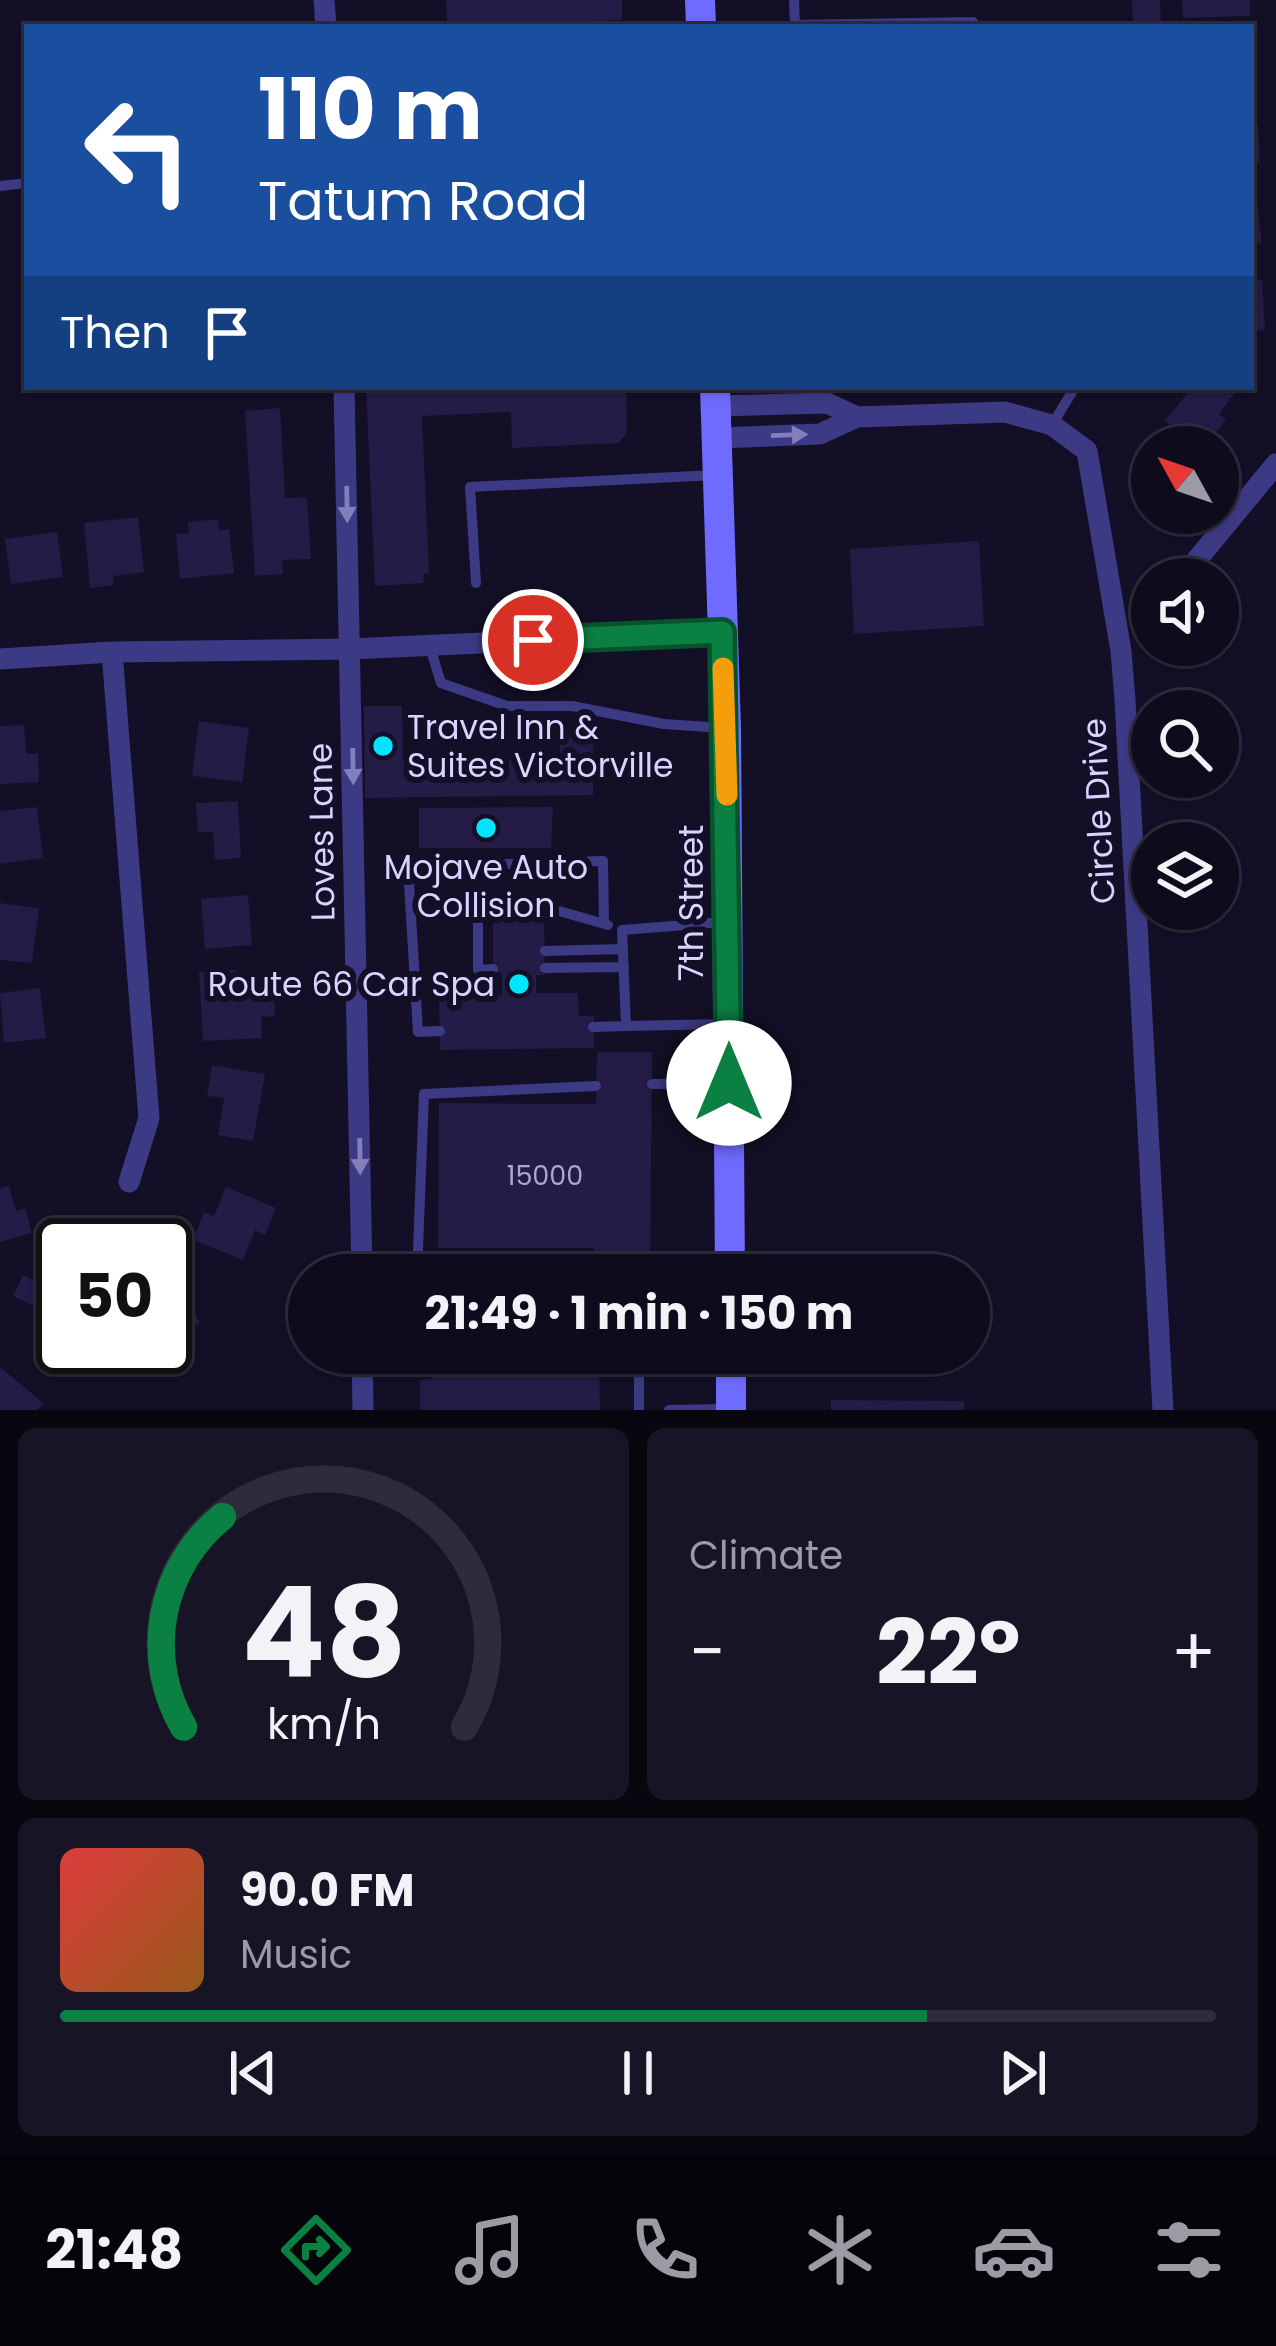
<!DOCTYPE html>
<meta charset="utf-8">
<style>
:root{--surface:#0e0b1c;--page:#171425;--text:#f1f3f6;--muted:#9b9ba3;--line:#2e2b3b;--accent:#0b8043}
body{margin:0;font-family:Poppins,sans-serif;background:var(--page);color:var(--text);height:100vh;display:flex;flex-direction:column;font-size:45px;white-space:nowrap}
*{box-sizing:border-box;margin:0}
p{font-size:39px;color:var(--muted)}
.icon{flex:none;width:66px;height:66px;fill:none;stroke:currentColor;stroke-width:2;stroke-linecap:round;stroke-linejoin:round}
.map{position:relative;height:1410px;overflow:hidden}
.drawer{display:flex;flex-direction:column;gap:18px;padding:18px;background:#08060f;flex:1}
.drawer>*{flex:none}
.hud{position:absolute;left:24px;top:24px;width:1230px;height:366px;border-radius:0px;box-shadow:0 3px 9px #0004,0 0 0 3px var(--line);background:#1a4fa0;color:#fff;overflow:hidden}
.needle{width:78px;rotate:310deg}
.tools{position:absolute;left:1131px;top:426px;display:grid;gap:24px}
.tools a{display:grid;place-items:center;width:108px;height:108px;border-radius:50%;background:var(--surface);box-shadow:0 3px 9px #0004,0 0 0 3px var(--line);font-size:60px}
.speed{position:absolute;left:36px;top:1218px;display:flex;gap:24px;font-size:60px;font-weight:700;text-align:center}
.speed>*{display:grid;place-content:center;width:156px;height:156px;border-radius:50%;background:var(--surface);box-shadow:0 3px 9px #0004,0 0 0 3px var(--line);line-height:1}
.speed .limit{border:6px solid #111;border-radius:18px;background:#fff;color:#111}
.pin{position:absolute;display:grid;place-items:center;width:102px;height:102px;color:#fff;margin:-51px;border:6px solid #fff;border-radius:50%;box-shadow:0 3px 12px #0007}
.me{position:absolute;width:132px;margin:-66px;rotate:0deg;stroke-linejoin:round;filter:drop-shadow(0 0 9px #0008)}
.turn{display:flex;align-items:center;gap:42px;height:252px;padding:0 36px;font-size:54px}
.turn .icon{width:156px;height:156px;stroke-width:2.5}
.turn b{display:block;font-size:84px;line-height:102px}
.then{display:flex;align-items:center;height:114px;padding:0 36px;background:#0003;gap:24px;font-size:45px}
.big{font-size:90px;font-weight:700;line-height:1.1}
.drawer .card{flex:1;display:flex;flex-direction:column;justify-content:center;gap:18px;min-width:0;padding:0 42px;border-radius:18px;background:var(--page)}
.drawer .dial{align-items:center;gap:0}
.dial svg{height:312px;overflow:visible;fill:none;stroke:var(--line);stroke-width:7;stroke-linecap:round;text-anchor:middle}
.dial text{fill:var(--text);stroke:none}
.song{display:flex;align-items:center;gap:36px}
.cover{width:144px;height:144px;border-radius:18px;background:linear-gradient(135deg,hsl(0 70% 55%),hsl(30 70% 35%))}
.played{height:12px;border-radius:6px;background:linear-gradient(90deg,var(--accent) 75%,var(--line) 75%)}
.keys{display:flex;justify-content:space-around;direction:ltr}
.heat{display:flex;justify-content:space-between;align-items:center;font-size:66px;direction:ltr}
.drawer .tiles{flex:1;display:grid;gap:18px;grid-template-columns:1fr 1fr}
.card:last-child{grid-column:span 2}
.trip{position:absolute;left:288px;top:1254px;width:702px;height:120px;border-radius:60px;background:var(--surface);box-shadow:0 3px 9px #0004,0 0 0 3px var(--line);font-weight:700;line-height:120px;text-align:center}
.menu{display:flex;height:192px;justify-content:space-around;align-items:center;background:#06040b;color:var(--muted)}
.menu .icon{width:84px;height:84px}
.menu .active{color:var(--accent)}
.menu b{font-size:54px;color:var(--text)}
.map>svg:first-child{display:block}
</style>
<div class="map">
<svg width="1276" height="1410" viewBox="0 0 1276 1410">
<rect width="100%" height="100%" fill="#130f26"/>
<path fill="#0a1f44" d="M 419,723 L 467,723 L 466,743 L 419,743 Z"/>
<path fill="#241b47" d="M 446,0 L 622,0 L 622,20 L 447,27 Z
M 1132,0 L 1160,0 L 1161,23 L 1133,24 Z
M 1182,0 L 1250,0 L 1250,16 L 1183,18 Z
M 1251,123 L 1258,123 L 1260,163 L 1251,164 Z
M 1256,194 L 1262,243 L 1251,245 L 1251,195 Z
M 1251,280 L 1262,280 L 1265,330 L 1251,331 Z
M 366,387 L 626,387 L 627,432 L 619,443 L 512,448 L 511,412 L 422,416 L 429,573 L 423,574 L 424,583 L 375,586 Z
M 1178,387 L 1238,389 L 1219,414 L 1226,420 L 1204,447 L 1198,447 L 1165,421 L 1187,394 Z
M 280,408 L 285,498 L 307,497 L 311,559 L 282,560 L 283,574 L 255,576 L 245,411 Z
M 138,517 L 144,572 L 113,576 L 114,585 L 90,588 L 84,523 Z
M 218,519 L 219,530 L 229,529 L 234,573 L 180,579 L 176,534 L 189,533 L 188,522 Z
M 57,532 L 63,577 L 11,584 L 5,539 Z
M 979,541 L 984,626 L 854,634 L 850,549 Z
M 364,706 L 402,706 L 403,760 L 560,758 L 560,734 L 593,734 L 593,795 L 365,798 Z
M 199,721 L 249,728 L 242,782 L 192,776 Z
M 24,725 L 26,754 L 38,754 L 39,782 L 0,784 L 0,726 Z
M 238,801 L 241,858 L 215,860 L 213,832 L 198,832 L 196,803 Z
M 37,807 L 43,858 L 0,864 L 0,811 Z
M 553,807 L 551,848 L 419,848 L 419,808 Z
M 248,895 L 252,945 L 205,949 L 201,899 Z
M 0,903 L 39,908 L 32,963 L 0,960 Z
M 544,920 L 545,975 L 536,975 L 536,993 L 578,993 L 579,1016 L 594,1016 L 594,1048 L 440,1050 L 439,996 L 502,995 L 502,973 L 493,972 L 493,921 Z
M 236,970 L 237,980 L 273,978 L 275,1016 L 261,1017 L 262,1038 L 203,1041 L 199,972 Z
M 40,988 L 46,1038 L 4,1043 L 0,993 Z
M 597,1052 L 652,1052 L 650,1275 L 594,1275 L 594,1248 L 438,1248 L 439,1103 L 596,1104 Z
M 212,1065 L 265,1074 L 253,1141 L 218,1135 L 224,1098 L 207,1096 Z
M 9,1186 L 16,1211 L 25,1208 L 32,1233 L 0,1242 L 0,1188 Z
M 226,1187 L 276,1208 L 265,1235 L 255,1230 L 243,1260 L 193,1240 L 204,1212 L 214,1216 Z
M 51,1251 L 63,1257 L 63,1320 L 13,1296 L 23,1275 L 37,1282 Z
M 165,1255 L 200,1323 L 172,1337 L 165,1322 Z
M 522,1353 L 599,1353 L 600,1410 L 420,1410 L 420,1380 L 432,1379 L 432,1372 L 522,1369 Z
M 826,1353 L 958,1353 L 958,1363 L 826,1364 Z
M 0,1367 L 43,1403 L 37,1410 L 0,1410 Z
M 831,1400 L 964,1401 L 964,1410 L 831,1410 Z"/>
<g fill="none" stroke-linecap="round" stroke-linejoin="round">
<path stroke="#3d3a85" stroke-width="10" d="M 794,0 L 795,25 L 973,22 L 975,27
M 0,186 L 27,183
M 1052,425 L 1075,387
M 476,583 L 470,487 L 715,475
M 429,644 L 441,683 L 507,706 L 572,706 L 664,724 L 723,728
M 724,922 L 622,930 L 626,1026 L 727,1024
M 545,951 L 623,949
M 545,968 L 624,967
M 493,969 L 478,970 L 478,916 L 559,911 L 608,925
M 593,1027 L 626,1026
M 440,1031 L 418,1032 L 408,867 L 603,861 L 604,924
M 652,1084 L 727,1083
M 650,1271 L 725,1266
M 417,1275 L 424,1094 L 596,1086
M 445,1275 L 594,1271
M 639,1353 L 639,1410
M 669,1410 L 726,1409"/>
<path stroke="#3d3a85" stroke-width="21" d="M 324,0 L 326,27
M 344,387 L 362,1275
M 716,406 L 827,403 L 857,417
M 717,438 L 820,434 L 857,417 L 1005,412 L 1052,425 L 1087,451 L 1121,651 L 1125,700 L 1163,1410
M 1181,579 L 1276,464
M 112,652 L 149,1118 L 129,1182
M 0,659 L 112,652 L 350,649 L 722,632
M 362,1353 L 363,1410"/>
<path stroke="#6f6bff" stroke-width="30" d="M 700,0 L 701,27
M 715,387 L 726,728 L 730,1275
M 731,1353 L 731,1410"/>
</g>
<defs><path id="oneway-solid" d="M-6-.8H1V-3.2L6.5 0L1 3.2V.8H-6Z" transform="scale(3)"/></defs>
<g fill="#837fbc">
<use href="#oneway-solid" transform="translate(789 435) rotate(-2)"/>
<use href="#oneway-solid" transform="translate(347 504) rotate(89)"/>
<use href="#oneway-solid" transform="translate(353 766) rotate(89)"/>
<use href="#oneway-solid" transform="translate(360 1156) rotate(89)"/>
</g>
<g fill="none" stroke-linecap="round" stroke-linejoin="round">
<g stroke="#07532c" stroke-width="30">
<path id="route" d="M 533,640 L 722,632 L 729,1083"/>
</g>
<use href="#route" stroke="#0b8043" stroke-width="21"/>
<path stroke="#f59e0b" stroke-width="21" d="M 723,668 L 727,795"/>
</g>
<g fill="#00e5ff" stroke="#130f26" stroke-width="4.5">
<circle cx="383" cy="746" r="12"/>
<circle cx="486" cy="828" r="12"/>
<circle cx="519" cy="984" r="12"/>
</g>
<g text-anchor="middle" stroke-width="12" stroke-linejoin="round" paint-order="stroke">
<g font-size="27" fill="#aca6d1">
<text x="545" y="1185">15000</text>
</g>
<g font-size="33" fill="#d9d4ff" stroke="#130f26" text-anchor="start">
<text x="407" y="739">Travel Inn &amp;<tspan x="407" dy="38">Suites Victorville</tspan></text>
<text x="486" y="879" text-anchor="middle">Mojave Auto<tspan x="486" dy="38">Collision</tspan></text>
<text x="495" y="996" text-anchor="end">Route 66 Car Spa</text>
</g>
<g font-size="33" fill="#d9d4ff" stroke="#130f26">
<text transform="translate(1098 811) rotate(-93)" y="12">Circle Drive</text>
<text transform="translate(321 832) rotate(-91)" y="12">Loves Lane</text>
<text transform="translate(691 903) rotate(-90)" y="12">7th Street</text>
</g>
</g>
</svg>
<div class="tools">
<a><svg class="needle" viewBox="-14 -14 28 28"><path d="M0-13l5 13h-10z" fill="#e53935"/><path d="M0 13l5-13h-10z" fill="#9b9ba3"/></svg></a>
<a><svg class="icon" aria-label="sound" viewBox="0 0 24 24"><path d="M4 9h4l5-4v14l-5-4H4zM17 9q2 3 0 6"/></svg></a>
<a><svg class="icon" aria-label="search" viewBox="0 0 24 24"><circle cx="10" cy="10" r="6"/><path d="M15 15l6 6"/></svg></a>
<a><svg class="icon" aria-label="layers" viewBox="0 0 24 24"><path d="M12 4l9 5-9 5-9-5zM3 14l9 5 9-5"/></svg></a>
</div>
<div class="speed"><div class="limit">50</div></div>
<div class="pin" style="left:533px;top:640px;background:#d93025"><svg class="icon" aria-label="arrive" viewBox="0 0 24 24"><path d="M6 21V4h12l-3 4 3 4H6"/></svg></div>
<svg class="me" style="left:729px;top:1083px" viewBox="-20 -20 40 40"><circle r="19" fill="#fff"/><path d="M0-13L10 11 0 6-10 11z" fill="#0b8043"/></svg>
<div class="trip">21:49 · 1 min · 150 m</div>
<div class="hud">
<div class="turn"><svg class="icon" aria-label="left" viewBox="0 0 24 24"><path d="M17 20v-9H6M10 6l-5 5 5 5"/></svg><div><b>110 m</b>Tatum Road</div></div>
<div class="then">Then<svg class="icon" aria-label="arrive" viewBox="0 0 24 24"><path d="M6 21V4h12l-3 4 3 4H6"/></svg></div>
</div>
</div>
<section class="drawer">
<div class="tiles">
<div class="card dial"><svg viewBox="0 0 100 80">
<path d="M14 69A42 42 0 1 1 86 69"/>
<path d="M14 69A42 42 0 0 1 24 15" stroke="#0b8043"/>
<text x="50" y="56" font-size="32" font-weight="700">48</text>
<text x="50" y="72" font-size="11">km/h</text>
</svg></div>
<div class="card"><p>Climate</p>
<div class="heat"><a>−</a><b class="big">22°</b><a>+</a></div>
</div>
<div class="card">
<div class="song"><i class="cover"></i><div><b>90.0 FM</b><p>Music</p></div></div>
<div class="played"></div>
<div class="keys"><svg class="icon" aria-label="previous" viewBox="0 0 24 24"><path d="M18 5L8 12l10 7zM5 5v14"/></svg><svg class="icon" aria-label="pause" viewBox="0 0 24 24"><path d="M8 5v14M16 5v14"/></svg><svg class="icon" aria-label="next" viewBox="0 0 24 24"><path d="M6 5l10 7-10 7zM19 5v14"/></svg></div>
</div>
</div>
</section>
<nav class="menu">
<b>21:48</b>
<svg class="icon active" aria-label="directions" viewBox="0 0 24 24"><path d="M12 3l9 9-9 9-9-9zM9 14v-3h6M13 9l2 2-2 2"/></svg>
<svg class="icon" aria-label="music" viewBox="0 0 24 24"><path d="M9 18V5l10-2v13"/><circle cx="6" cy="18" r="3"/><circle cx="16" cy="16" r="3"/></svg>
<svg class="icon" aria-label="phone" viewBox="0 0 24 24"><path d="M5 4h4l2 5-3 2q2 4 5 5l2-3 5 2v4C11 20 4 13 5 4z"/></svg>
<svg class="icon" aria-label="climate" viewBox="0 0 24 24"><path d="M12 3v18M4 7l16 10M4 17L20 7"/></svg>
<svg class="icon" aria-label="car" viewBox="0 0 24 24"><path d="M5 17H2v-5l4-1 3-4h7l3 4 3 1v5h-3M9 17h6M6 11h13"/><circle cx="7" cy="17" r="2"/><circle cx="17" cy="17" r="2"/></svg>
<svg class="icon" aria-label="filters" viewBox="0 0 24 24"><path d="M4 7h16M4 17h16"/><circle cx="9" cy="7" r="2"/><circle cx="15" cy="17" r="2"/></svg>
</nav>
